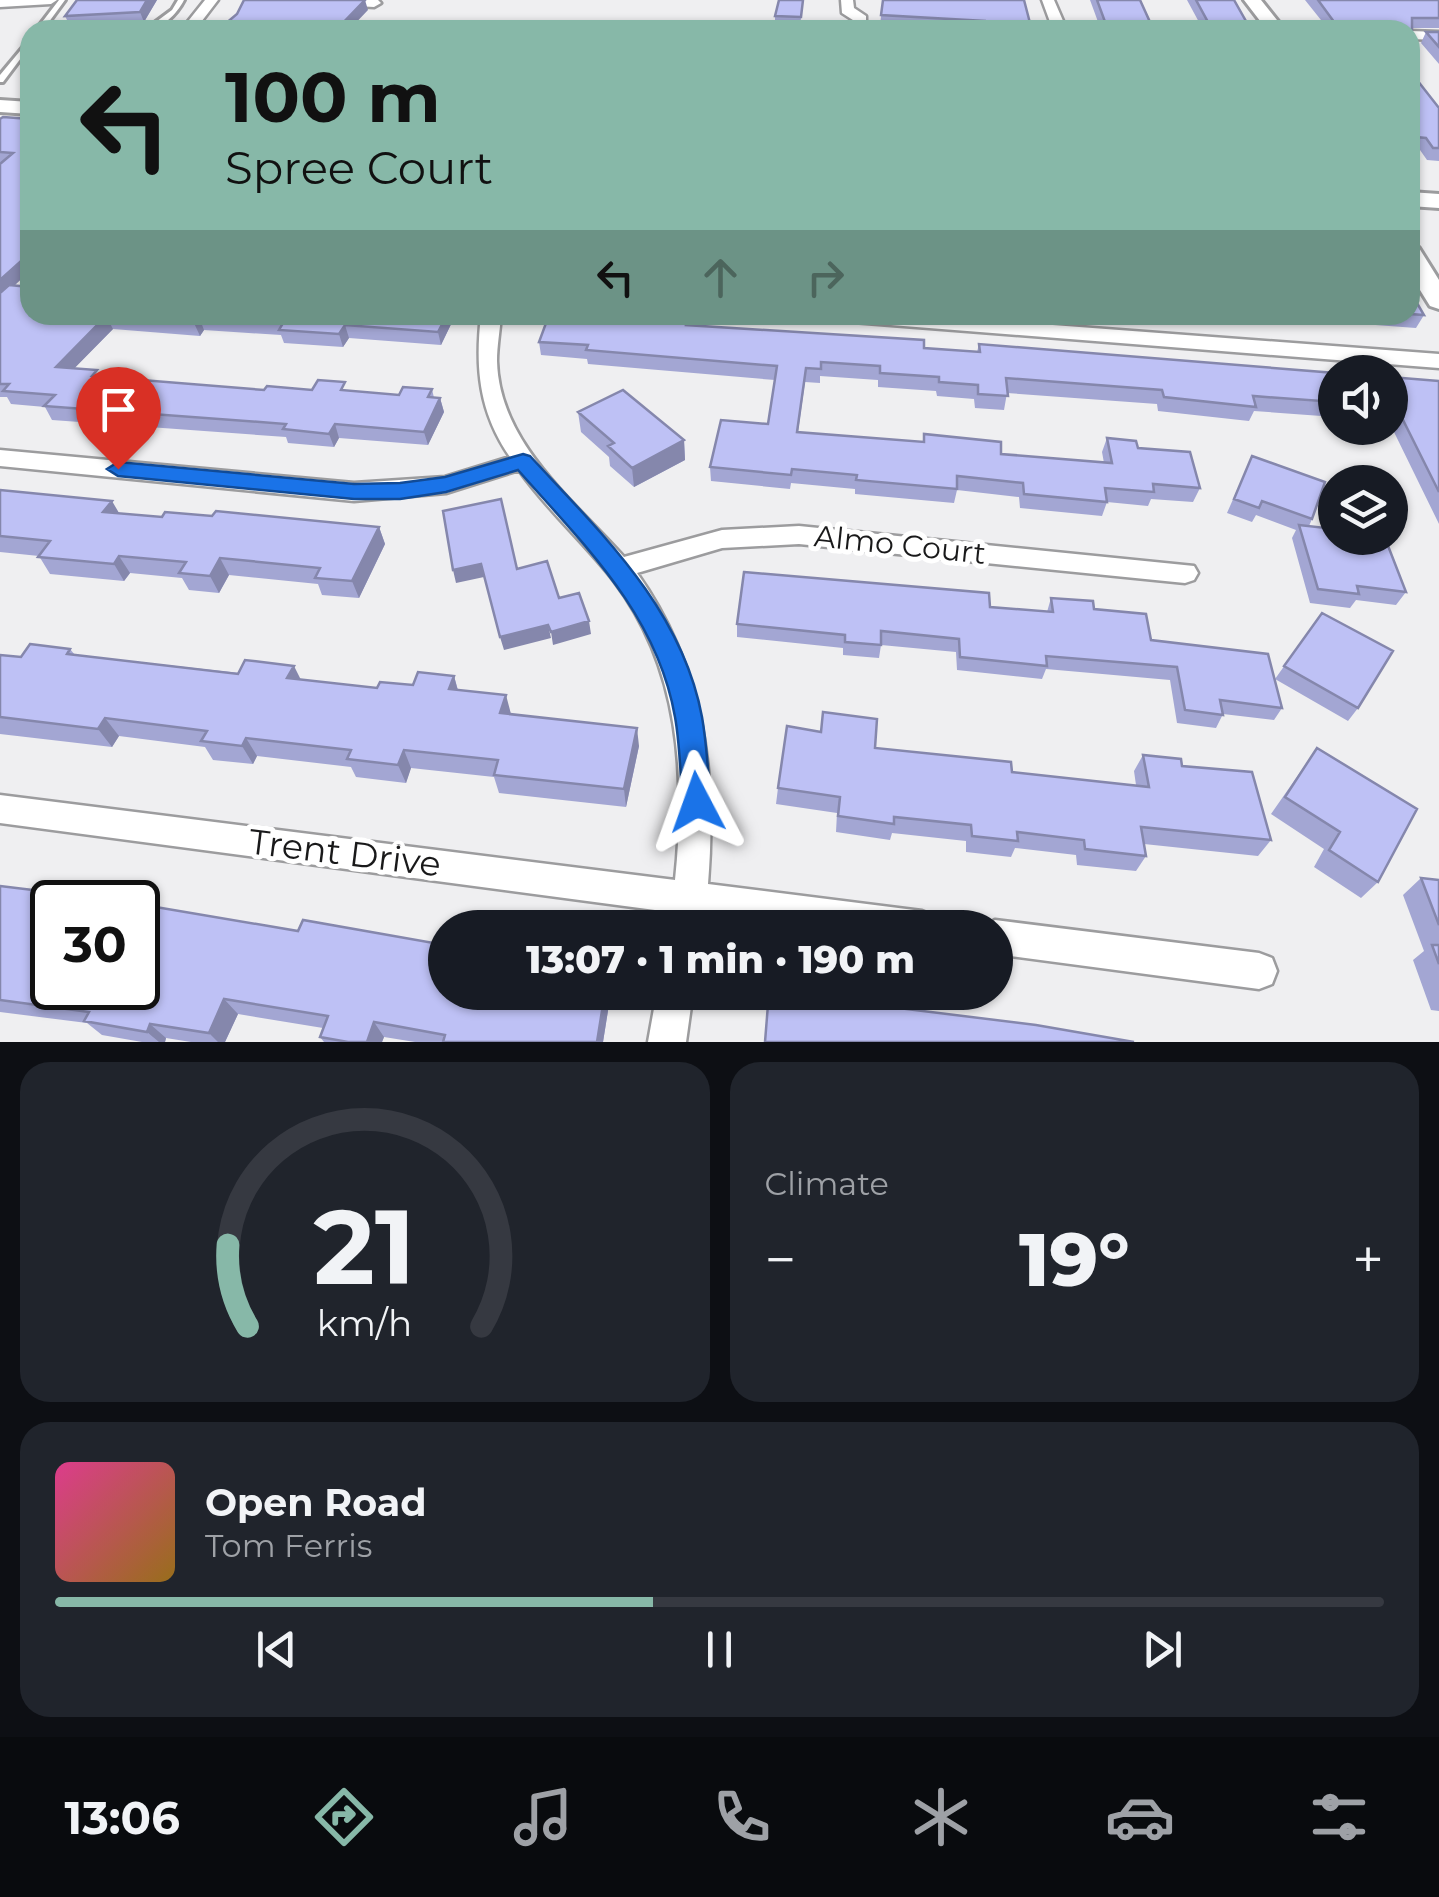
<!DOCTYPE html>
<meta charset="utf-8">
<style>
:root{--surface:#171b24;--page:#20242c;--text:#f1f3f6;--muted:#9ea1a6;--line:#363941;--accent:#87b8a8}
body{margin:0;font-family:Montserrat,sans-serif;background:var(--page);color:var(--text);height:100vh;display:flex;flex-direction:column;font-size:38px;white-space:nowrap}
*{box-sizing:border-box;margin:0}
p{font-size:32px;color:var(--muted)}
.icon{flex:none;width:55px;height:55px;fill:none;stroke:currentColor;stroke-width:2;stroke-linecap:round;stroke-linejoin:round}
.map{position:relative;height:1042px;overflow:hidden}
.sheet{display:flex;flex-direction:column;gap:20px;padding:20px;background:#0d0f14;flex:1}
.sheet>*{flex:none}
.hud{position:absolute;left:20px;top:20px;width:1400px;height:305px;border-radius:30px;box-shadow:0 2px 8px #0004;background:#87b8a8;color:#111;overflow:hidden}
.buttons{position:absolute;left:1318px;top:355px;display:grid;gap:20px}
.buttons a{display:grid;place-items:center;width:90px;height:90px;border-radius:50%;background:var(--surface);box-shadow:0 2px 8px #0004;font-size:50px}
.speed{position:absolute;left:30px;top:880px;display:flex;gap:20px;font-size:50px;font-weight:700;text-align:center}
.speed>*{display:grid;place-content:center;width:130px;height:130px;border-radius:50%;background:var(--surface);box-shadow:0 2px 8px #0004;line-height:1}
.speed .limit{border:5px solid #111;border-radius:15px;background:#fff;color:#111}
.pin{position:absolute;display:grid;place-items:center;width:85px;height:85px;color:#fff;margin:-102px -42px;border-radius:50% 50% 50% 0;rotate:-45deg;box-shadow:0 0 10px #0007}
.pin .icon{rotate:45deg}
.me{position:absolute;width:110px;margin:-55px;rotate:356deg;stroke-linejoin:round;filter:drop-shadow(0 0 8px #0008)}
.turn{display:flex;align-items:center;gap:35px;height:210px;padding:0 40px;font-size:45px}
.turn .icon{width:130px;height:130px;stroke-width:2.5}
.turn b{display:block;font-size:70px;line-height:85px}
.lanes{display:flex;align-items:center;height:95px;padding:0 40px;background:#0003;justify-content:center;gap:50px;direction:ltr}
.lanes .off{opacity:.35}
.big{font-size:75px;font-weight:800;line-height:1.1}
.sheet .card{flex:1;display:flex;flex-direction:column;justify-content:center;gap:15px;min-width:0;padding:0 35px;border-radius:30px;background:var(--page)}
.sheet .dial{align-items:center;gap:0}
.dial svg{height:260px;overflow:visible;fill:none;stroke:var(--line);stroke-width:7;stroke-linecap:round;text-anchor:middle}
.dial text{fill:var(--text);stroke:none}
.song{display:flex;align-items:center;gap:30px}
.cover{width:120px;height:120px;border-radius:15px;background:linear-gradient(135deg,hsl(330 70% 55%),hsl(40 70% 35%))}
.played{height:10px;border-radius:5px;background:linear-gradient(90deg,var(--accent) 45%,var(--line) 45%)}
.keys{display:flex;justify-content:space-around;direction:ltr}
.heat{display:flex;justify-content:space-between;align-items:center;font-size:55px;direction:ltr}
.sheet .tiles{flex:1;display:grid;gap:20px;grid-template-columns:1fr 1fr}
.card:last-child{grid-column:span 2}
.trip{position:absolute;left:428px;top:910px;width:585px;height:100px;border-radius:50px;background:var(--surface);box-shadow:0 2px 8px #0004;font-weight:800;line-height:100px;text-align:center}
.menu{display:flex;height:160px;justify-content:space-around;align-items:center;background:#090b0e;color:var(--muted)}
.menu .icon{width:70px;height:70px}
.menu .current{color:var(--accent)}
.menu b{font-size:45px;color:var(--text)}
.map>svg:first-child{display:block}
</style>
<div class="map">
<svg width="1439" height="1042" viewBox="0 0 1439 1042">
<rect width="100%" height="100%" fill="#efeff1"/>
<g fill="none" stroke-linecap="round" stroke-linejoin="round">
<g stroke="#9c9c9e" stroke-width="6">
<path id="service" d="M 59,0 L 65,0 L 43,30 L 36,30 Z
M 178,0 L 184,0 C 177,14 161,30 145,30 L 172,10 Z
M 30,39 L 30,46 L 3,82 L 0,82 L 0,75 Z"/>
</g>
<g stroke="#9c9c9e" stroke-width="5">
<path id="minor" d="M 0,0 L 57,0 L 51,4 L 0,7 Z
M 205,0 L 218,0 L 195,30 L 181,30 Z
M 316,0 L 378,0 L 381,3 L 374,7 L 322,4 Z
M 841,0 L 853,0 L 854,8 L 866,16 L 866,22 L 856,22 L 842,13 Z
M 1042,0 L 1054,0 L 1067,30 L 1053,30 Z
M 1274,24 L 1318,26 L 1325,30 L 1269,30 Z
M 1410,31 L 1439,32 L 1439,40 L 1410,39 Z
M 481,315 L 501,315 C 500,330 497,346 497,361 C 499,443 574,501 624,557 L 722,530 L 799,526 L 1194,566 L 1198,573 L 1194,580 L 1185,583 L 799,544 L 722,548 L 637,573 C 704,668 717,771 708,884 L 922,911 L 934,916 L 939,928 L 789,928 L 704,916 L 702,928 L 668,928 L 670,912 L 0,823 L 0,795 L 675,880 C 686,775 680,668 614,581 C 584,542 547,510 519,470 L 446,493 L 354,501 L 0,466 L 0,450 L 354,483 L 445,477 L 510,457 C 479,412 475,368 481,315 Z
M 830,315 L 920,315 L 1439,354 L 1439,368 L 840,321 Z
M 995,920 L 1259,953 L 1272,958 L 1277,971 L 1272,984 L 1259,989 L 995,954 L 995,928 L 982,928 Z
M 657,992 L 693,992 L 686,1042 L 648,1042 Z"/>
</g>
<g stroke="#9c9c9e" stroke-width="6">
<path id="tertiary" d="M 1244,0 L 1261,0 L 1285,30 L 1267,30 Z
M 0,100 L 30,102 L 30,114 L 0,112 Z
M 1410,192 L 1439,194 L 1439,208 L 1410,206 Z
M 1410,246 L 1419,248 L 1439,280 L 1439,309 L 1430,306 L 1410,274 Z"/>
</g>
<use href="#service" fill="#fff" fill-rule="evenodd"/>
<use href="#minor" fill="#fff" fill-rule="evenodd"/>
<use href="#tertiary" fill="#fff" fill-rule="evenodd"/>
</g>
<path fill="#a3a6d3" d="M 77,0 L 157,0 L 144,22 L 70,26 L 65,16 Z
M 803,0 L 800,27 L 775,26 L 775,16 Z
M 883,0 L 1030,23 L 1037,30 L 966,30 L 880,25 Z
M 1090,0 L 1140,0 L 1150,22 L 1200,24 L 1187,0 L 1234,0 L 1251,30 L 1101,30 Z
M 1305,0 L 1439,0 L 1439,28 L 1412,28 L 1410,34 L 1410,30 L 1329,30 Z
M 1426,32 L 1439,32 L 1439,64 L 1421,43 Z
M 1410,71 L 1439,108 L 1439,161 L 1427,160 L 1420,150 L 1410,148 Z
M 0,119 L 30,119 L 15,285 L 30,315 L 455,315 L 455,316 L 441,345 L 349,338 L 343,347 L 284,343 L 281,335 L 204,330 L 200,336 L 113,329 L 74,368 L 101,377 L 264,390 L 348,391 L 399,395 L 432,389 L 434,398 L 440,398 L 444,412 L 428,445 L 339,438 L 334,447 L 288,443 L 286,437 L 52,420 L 45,407 L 11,404 L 7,397 L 0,397 L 0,164 L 1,163 L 0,162 Z
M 1410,291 L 1424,315 L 1416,328 L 1240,315 L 1410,315 Z
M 687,325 L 924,348 L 977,352 L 979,344 L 1335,373 L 1335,417 L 1254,411 L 1249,421 L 1158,411 L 1157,404 L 1007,393 L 1004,410 L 975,408 L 974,399 L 937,396 L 936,391 L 878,387 L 878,380 L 820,376 L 820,383 L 805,382 L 798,432 L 923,442 L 924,434 L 1001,454 L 1104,463 L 1102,452 L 1107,438 L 1138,448 L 1200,488 L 1193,502 L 1151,499 L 1148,506 L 1107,502 L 1102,516 L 1020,508 L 1019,497 L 957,490 L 954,503 L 855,494 L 855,489 L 791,483 L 790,489 L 711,481 L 710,467 L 768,424 L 775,380 L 588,364 L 587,359 L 541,355 L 539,342 Z
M 1390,377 L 1439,381 L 1439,524 L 1394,432 L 1382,431 L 1381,428 L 1390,428 Z
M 578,412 L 684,440 L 685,460 L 634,487 L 610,466 L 609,457 L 581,432 Z
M 1252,456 L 1312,519 L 1309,526 L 1406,592 L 1396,605 L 1356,600 L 1350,608 L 1310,603 L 1292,538 L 1296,530 L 1256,515 L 1252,522 L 1227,513 Z
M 0,490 L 119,514 L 162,517 L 212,516 L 379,527 L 385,544 L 359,598 L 322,595 L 318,584 L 229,575 L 219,593 L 189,590 L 182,578 L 130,573 L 124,581 L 50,574 L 39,556 L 0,552 Z
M 1051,598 L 1094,609 L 1282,708 L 1274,720 L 1223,714 L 1216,728 L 1177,723 L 1170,680 L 1046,669 L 1042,679 L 957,670 L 956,652 L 881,645 L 879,658 L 843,655 L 843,648 L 737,637 L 737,624 L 990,607 L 1047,612 Z
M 1322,613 L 1358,708 L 1348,721 L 1275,679 Z
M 70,649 L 75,655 L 377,688 L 413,685 L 454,676 L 458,690 L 511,714 L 639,746 L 626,807 L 499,793 L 494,777 L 411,768 L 406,783 L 356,777 L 351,767 L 257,756 L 253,764 L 213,760 L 205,747 L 119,736 L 112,747 L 0,734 L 0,655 L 21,657 Z
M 875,748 L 1012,772 L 1136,785 L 1134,771 L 1143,755 L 1182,766 L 1271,840 L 1258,856 L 1144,844 L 1146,856 L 1136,871 L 1077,865 L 1076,855 L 1015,848 L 1011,857 L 966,852 L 966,841 L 892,833 L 890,840 L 836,832 L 837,813 L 776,804 L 778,788 Z
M 1317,748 L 1378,882 L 1361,898 L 1314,867 L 1324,849 L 1271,814 Z
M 1421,878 L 1439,880 L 1439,1011 L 1431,1010 L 1413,960 L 1424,951 L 1403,895 Z
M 0,886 L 445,992 L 611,992 L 603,1042 L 415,1042 L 384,1037 L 382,1042 L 324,1042 L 320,1037 L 323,1028 L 238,1014 L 225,1042 L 191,1042 L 166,1038 L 165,1042 L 142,1042 L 102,1035 L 87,1023 L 0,1012 Z"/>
<path fill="#8587ac" d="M 147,0 L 157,0 L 144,22 L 140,12 Z
M 365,0 L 368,10 L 349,30 L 336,30 Z
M 30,253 L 30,271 L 0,299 L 0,280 Z
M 447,315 L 455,315 L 455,316 L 441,345 L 438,332 Z
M 106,316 L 113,329 L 63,380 L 56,367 Z
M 199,317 L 204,330 L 200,336 L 194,323 Z
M 345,325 L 349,338 L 343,347 L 339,334 Z
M 440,398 L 444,412 L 428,445 L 424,432 Z
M 335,424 L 339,438 L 334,447 L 329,434 Z
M 684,440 L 685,460 L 634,487 L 632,468 Z
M 112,501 L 122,518 L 103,512 Z
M 379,527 L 385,544 L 359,598 L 352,581 Z
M 119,556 L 130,573 L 124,581 L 114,564 Z
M 220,558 L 229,575 L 219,593 L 210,576 Z
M 481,564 L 484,577 L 456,583 L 453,570 Z
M 589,621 L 591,634 L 553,645 L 551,632 Z
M 548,625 L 551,638 L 504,650 L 500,637 Z
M 294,666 L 303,684 L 287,678 Z
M 454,676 L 459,695 L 449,689 Z
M 506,695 L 511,714 L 500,713 Z
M 105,718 L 119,736 L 112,747 L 98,729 Z
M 637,728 L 639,746 L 626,807 L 624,789 Z
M 246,738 L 257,756 L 253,764 L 242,746 Z
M 404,750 L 411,768 L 406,783 L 398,765 Z
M 605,992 L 611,992 L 603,1042 L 597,1042 Z
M 224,999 L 238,1014 L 225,1042 L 218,1042 L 209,1033 Z
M 374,1022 L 384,1037 L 382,1042 L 367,1042 Z
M 150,1024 L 166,1038 L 165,1042 L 159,1042 L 147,1032 Z"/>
<path fill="#bec1f5" stroke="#8587ac" stroke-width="2.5" d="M 77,0 L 147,0 L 140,12 L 65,16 Z
M 244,0 L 365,0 L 336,30 L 218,30 L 237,14 Z
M 779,0 L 803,0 L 801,17 L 775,16 Z
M 883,0 L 1024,0 L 1030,23 L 1036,24 L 1037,30 L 987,30 L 985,21 L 881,15 Z
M 1097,0 L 1140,0 L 1150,22 L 1209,24 L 1196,0 L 1234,0 L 1251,30 L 1108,30 Z
M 1318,0 L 1439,0 L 1439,18 L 1412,18 L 1412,30 L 1410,32 L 1410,30 L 1340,30 Z
M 1426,32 L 1439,32 L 1439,47 Z
M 1410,71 L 1439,108 L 1439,148 L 1433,148 L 1426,138 L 1416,137 L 1410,129 Z
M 3,117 L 30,119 L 30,253 L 0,280 L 0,164 L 13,153 L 0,152 L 0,119 Z
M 9,285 L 30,287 L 30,315 L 447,315 L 438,332 L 345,325 L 339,334 L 279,330 L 283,323 L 199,317 L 194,323 L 106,316 L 56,367 L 97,370 L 92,376 L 264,390 L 267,386 L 312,390 L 318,380 L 345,382 L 341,390 L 399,395 L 403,387 L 432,389 L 428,397 L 440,398 L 424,432 L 335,424 L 329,434 L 283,429 L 286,424 L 44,406 L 55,395 L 3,391 L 9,384 L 0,384 L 0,293 Z
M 1410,291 L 1424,315 L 1410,314 Z
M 549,315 L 604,315 L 687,321 L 686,325 L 924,340 L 924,348 L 980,352 L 979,344 L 1335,373 L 1335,402 L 1253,396 L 1256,407 L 1164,397 L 1162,390 L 1006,378 L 1008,396 L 978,394 L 978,385 L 939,382 L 939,377 L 880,373 L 880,366 L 821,362 L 821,369 L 806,368 L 797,432 L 924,442 L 924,434 L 1001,442 L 1001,454 L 1112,463 L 1107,438 L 1136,441 L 1138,448 L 1190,452 L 1200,488 L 1153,484 L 1154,492 L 1105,488 L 1107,502 L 1024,494 L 1023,483 L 957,476 L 957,489 L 856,480 L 857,475 L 792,469 L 791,475 L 710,467 L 721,420 L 768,424 L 777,366 L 586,350 L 588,345 L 539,342 Z
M 1390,377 L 1439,381 L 1439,492 L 1402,418 L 1391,417 L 1390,415 Z
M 623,390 L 684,440 L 632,468 L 608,446 L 614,443 L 578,412 Z
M 1252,456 L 1325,482 L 1312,519 L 1262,501 L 1259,508 L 1234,499 Z
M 0,490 L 112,501 L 103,512 L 162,517 L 165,512 L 212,516 L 216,511 L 379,527 L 352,581 L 315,578 L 320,568 L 220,558 L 210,576 L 179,573 L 186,562 L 119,556 L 114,564 L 38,557 L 50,541 L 0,536 Z
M 501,499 L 517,569 L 547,561 L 559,598 L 579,593 L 589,621 L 551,632 L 548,625 L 500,637 L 481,564 L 453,570 L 443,511 Z
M 1299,525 L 1335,529 L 1335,538 L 1385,538 L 1406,592 L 1357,586 L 1359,594 L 1318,589 Z
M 744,572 L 989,593 L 990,607 L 1053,612 L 1051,598 L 1093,601 L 1094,609 L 1146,614 L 1151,640 L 1268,654 L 1282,708 L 1220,700 L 1223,715 L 1185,710 L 1177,667 L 1046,656 L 1047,666 L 960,657 L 959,639 L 881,631 L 881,645 L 845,642 L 845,635 L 737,624 Z
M 1322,613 L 1393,651 L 1358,708 L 1284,666 Z
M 30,644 L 70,649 L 67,654 L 238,674 L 245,660 L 294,666 L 287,678 L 377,688 L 380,682 L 413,685 L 418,672 L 454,676 L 449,689 L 506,695 L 500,713 L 637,728 L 624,789 L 494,775 L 498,760 L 404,750 L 398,765 L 347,759 L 351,750 L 246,738 L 242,746 L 201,741 L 207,731 L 105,718 L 98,729 L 0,717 L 0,655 L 21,657 Z
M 823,712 L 877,719 L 875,748 L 1011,762 L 1012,772 L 1149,787 L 1143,755 L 1181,759 L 1182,766 L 1252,772 L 1271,840 L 1141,827 L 1146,856 L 1085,849 L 1084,840 L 1017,832 L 1018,841 L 972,836 L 971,825 L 894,817 L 894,824 L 838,816 L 840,797 L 778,788 L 787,726 L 821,732 Z
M 1317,748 L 1417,809 L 1378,882 L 1329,850 L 1340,832 L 1285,797 Z
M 1421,878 L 1439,880 L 1439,925 Z
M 0,886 L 131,902 L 52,902 L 52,988 L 138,988 L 138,904 L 298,931 L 303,920 L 445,945 L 445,992 L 605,992 L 597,1042 L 443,1042 L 445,1035 L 374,1022 L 367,1042 L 348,1042 L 320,1037 L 328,1016 L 224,999 L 209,1033 L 150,1024 L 147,1032 L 84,1021 L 89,1012 L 0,1000 Z
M 1432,945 L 1439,945 L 1439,964 Z
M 769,992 L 1036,1025 L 1134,1042 L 765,1042 Z"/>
<path fill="#1a73e8" stroke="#114b97" stroke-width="2.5" d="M 523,454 L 530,456 C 602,534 682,609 702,717 C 707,745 708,774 711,802 L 707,811 L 697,815 L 687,811 L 683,802 C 680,774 680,744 675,717 C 657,614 584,545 518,470 L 446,492 L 400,499 L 354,499 L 118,476 L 107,469 L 118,462 L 354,484 L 400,483 L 445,477 Z"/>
<g text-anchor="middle" stroke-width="10" stroke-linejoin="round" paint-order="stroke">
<g font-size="30" fill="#19191a" stroke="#fff">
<text transform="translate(900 545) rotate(6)" y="10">Almo Court</text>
</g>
<g font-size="35" fill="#19191a" stroke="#fff">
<text transform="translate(345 853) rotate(7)" y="12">Trent Drive</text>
</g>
</g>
</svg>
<div class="buttons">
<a><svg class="icon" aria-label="sound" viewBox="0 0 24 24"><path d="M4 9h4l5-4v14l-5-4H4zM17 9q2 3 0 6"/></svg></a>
<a><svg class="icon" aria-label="layers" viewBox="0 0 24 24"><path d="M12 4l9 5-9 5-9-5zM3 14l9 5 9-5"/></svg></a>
</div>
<div class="speed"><div class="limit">30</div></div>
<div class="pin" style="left:118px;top:469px;background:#d93025"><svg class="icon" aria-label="arrive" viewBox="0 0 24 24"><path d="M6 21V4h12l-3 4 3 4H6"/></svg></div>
<svg class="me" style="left:697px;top:802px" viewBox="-20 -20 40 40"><path d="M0-17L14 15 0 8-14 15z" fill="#1a73e8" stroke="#fff" stroke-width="4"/></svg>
<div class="trip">13:07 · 1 min · 190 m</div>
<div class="hud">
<div class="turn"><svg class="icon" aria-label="left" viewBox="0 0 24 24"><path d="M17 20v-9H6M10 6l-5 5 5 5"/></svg><div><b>100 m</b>Spree Court</div></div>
<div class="lanes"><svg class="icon" aria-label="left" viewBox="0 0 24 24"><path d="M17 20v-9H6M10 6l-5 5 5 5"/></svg><svg class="icon off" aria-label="ahead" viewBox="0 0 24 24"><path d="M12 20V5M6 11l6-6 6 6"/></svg><svg class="icon off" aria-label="right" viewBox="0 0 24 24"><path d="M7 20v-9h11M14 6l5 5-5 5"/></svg></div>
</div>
</div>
<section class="sheet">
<div class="tiles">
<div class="card dial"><svg viewBox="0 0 100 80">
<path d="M14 69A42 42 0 1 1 86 69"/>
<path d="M14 69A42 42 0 0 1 8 44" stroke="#87b8a8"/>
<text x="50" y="56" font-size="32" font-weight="700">21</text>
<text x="50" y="72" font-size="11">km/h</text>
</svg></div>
<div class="card"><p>Climate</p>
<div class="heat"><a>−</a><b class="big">19°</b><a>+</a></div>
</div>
<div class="card">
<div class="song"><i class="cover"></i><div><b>Open Road</b><p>Tom Ferris</p></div></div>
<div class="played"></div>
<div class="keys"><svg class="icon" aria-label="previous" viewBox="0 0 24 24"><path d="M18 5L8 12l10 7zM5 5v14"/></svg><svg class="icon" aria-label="pause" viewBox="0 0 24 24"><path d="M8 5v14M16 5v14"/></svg><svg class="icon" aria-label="next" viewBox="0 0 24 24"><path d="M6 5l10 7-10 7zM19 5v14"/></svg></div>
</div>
</div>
</section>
<nav class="menu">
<b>13:06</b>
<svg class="icon current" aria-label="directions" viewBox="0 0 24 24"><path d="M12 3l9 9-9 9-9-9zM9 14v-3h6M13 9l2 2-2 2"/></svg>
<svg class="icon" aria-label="music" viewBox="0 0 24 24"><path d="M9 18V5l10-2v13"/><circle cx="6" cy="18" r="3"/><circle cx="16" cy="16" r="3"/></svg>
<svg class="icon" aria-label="phone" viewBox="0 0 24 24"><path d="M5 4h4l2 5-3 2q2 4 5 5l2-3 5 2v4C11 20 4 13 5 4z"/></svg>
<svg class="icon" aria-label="climate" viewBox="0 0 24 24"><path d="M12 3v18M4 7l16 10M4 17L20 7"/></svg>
<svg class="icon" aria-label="car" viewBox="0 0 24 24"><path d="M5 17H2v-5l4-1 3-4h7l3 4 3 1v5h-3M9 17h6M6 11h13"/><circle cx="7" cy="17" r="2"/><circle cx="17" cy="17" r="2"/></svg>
<svg class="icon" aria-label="filters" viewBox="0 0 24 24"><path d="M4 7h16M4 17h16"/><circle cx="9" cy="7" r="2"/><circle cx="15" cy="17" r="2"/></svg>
</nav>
